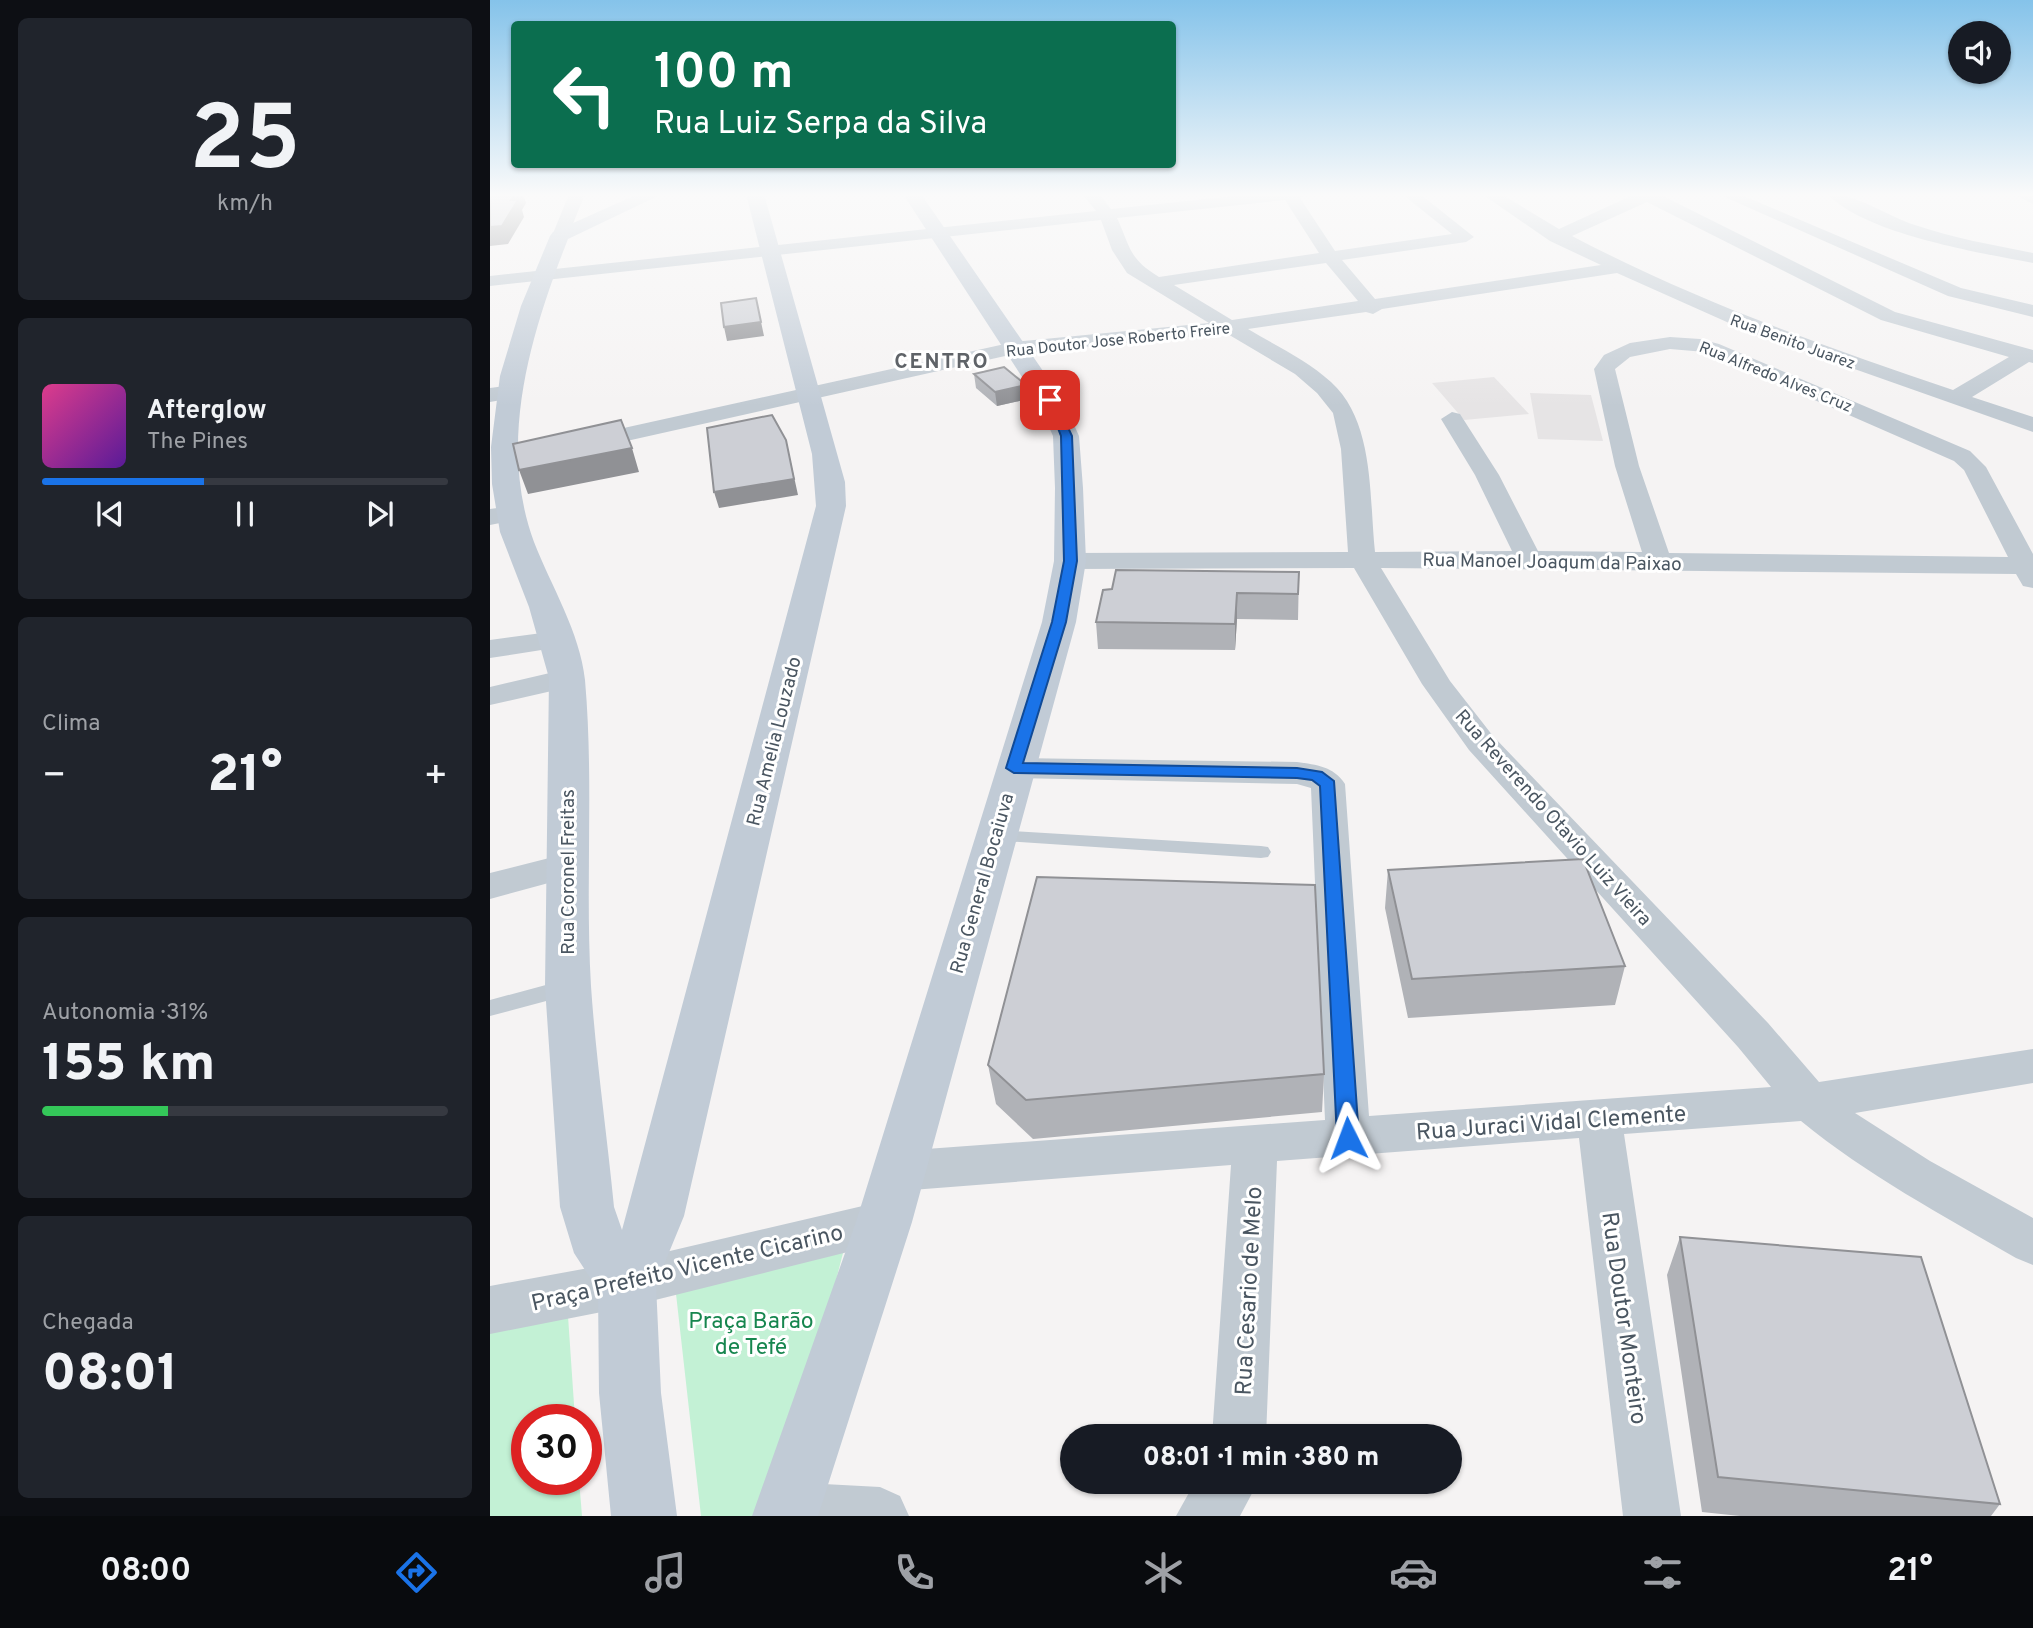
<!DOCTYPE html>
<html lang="pt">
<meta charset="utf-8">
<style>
:root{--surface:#171b24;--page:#20242c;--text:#f1f3f6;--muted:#9ea1a6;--line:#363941;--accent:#1a73e8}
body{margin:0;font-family:Overpass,sans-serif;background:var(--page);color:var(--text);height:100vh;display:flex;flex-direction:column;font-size:26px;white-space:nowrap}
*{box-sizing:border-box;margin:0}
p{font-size:23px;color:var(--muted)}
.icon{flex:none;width:38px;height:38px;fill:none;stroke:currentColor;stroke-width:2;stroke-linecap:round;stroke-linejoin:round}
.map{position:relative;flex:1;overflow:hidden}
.drawer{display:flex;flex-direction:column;gap:18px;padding:18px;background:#0d0f14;width:490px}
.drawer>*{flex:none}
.guide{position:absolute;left:21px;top:21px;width:665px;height:147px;border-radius:7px;box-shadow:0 2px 5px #0004;background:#0b6e4f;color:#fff;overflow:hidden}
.fabs{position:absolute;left:1458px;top:21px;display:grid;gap:14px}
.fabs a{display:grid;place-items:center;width:63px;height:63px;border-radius:50%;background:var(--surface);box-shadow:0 2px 5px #0004;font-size:35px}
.speed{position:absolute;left:21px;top:1404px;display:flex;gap:14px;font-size:35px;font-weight:700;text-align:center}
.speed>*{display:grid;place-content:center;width:91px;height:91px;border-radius:50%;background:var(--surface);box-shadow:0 2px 5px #0004;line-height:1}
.speed .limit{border:10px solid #d22;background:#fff;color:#111}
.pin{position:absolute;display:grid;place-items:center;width:60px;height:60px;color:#fff;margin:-30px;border-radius:14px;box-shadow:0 4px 10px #0006}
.me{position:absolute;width:77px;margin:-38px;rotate:357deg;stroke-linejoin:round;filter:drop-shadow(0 0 5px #0008)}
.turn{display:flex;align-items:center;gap:24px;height:147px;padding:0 28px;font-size:32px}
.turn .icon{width:91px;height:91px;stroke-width:2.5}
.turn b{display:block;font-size:49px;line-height:60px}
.big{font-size:52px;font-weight:800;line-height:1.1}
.drawer .tile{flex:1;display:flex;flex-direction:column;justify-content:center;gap:10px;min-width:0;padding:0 24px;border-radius:10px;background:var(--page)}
.drawer .dial{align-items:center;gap:0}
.dial b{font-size:91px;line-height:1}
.song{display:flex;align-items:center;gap:21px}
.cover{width:84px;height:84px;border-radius:10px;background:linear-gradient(135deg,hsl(330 70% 55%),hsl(270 70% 35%))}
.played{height:7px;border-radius:4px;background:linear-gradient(90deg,var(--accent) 40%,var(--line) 40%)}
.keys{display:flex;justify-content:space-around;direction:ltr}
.heat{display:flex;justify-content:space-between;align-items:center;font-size:38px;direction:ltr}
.charge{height:10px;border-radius:5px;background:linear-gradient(90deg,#34c759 31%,var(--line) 0)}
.trip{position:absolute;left:570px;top:1424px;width:402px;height:70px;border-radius:35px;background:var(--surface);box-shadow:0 2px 5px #0004;font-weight:800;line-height:70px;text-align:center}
.dock{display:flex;height:112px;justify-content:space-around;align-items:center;background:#090b0e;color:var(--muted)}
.dock .icon{width:49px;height:49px}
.dock .current{color:var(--accent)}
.dock b{font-size:32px;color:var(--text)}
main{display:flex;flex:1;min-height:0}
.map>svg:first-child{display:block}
</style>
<main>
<section class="drawer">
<div class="tile dial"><b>25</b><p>km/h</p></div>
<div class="tile">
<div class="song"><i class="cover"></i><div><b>Afterglow</b><p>The Pines</p></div></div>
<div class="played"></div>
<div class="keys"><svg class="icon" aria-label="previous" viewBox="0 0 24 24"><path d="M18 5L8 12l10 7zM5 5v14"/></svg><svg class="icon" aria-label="pause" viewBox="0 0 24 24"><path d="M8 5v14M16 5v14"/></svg><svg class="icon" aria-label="next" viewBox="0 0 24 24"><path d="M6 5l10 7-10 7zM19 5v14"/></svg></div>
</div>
<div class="tile"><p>Clima</p>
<div class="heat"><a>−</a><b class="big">21°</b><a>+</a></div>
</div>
<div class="tile"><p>Autonomia · 31%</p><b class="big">155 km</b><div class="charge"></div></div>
<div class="tile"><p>Chegada</p><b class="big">08:01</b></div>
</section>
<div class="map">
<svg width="1543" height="1516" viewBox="0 0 1543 1516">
<rect width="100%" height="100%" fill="#f5f3f3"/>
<path fill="#e6e4e5" d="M 1004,377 L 1039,414 L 974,420 L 942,383 Z
M 1040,393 L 1101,395 L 1113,441 L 1048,439 Z"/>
<path fill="#c3f1d5" d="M 354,1249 L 286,1516 L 211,1516 L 184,1276 Z
M 78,1316 L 85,1419 L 37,1419 L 37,1479 L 89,1479 L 92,1516 L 0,1516 L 0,1332 Z"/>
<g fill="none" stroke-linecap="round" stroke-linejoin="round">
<path fill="#c1cad2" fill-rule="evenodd" d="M 505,830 L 771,846 L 778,847 L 781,852 L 778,857 L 771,858 L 498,840 L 496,836 L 498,832 Z
M 78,979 L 86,981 L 89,987 L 86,993 L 0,1016 L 0,1000 Z"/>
<path fill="#c1cad2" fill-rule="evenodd" d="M 79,194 L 95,194 L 78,236 L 76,240 L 64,240 L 62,236 Z
M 592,194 L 609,194 L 621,209 L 764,194 L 816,194 L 810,198 L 845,251 L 962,234 L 912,194 L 930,194 L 984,237 L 976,242 L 852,260 L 885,299 L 1111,265 L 1060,241 L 992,194 L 1011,194 L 1069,229 L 1145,194 L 1169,194 L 1405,312 L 1543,350 L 1543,363 L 1539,362 L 1482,397 L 1543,417 L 1543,432 L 1257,331 L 1127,273 L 892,309 L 883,314 L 876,312 L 758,329 C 786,346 817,360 841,382 C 885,422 879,497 885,552 L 1022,551 L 985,475 L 951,419 L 962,412 L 970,414 L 1009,475 L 1048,551 L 1152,552 L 1125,466 L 1104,369 L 1114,355 L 1140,343 L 1180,337 L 1210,339 L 1229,344 L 1480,451 L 1496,467 L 1543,554 L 1543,588 L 1533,586 L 1526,574 L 891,568 L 960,681 L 1003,736 L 1278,1023 L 1329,1082 L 1543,1049 L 1543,1083 L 1365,1113 L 1440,1161 L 1543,1218 L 1543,1265 L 1526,1258 C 1452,1215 1377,1175 1311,1121 L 1134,1134 L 1191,1516 L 1133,1516 L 1089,1138 L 787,1161 L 776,1437 L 722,1437 L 741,1165 L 409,1191 L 393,1185 L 386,1171 L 393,1157 L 409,1151 L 835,1120 L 821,788 L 807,784 L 524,778 L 512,775 L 507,768 L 512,761 L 524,758 L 807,762 C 827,765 843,766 855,784 L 879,1116 L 1281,1087 L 1248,1047 L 979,750 L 932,684 L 864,568 L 580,569 L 570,567 L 566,561 L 570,555 L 580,553 L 858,552 L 851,449 L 843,413 L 827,393 L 805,374 L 736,333 L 524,354 L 92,451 L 84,449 L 80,444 L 84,439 L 524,342 L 719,323 L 637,273 L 622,250 L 611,220 L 0,286 L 0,276 L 606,211 ZM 795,200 L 829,253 L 669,277 C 638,258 641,248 627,218 ZM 1157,202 L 1391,320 L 1519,357 L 1463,390 C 1332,346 1204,300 1082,236 ZM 836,263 L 868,301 L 742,320 L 684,285 ZM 1180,349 L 1215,352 L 1464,461 L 1474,470 L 1518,557 L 1179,553 L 1149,466 L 1125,369 L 1140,357 Z
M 1228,194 L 1249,194 L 1471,288 L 1543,305 L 1543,317 L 1458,296 Z
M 1338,194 C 1369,194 1396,216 1425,225 C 1463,238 1503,245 1543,253 L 1543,263 C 1491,253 1374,234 1338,194 Z
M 1524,194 L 1543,194 L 1543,204 Z
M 15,386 L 23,388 L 26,393 L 23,398 L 0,402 L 0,388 Z
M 21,506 L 30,509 L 34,514 L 30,519 L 0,525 L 0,509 Z
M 67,631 L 77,634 L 82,640 L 77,646 L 0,658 L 0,640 Z
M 77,669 L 88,671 L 92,678 L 88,685 L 0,705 L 0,687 Z
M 75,854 L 88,857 L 93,866 L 88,875 L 0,899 L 0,873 Z
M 394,1201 L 411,1207 L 418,1222 L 411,1237 L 394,1243 L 137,1307 L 0,1334 L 0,1286 L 137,1261 Z
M 296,1482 L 390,1487 L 410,1496 L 419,1516 L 270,1516 L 267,1511 L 276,1491 Z
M 705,1482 L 768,1482 L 750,1516 L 686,1516 Z"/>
<path fill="#c1cbd6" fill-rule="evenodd" d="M 148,194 L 172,194 L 78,239 C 41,333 7,442 44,542 C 61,586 90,632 95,680 C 104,782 95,885 101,986 C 106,1060 117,1134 124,1207 L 132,1230 L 326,506 L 322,454 L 256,194 L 274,194 L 355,482 L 356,506 L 194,1216 L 166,1284 L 171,1393 L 187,1516 L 121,1516 L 109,1393 L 108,1290 L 84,1253 L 70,1207 L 55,987 L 59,678 L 39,607 L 10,532 L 2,484 L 1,447 L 10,376 L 31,306 L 60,236 L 63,232 Z
M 413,194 L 431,194 L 573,400 L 589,436 L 593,488 L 596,561 L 586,622 L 422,1222 L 328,1516 L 262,1516 L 366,1222 L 552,622 L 564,561 L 565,488 L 563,436 L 547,400 Z"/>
</g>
<path fill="#b0b2b7" d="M 484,374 L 538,399 L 507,406 L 486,388 Z
M 809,572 L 808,620 L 747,619 L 745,650 L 608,649 L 606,622 L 622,589 Z
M 898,870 L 1135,966 L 1125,1005 L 918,1018 L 895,908 Z
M 498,1065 L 834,1074 L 832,1112 L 543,1139 L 506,1104 Z
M 1190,1237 L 1510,1504 L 1501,1516 L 1250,1516 L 1212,1512 L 1177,1275 Z"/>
<path fill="#909195" d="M 25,194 L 33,194 L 36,203 L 32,210 L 34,217 L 18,244 L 0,246 L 0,227 Z
M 266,298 L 274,336 L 237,341 L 234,327 Z
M 536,385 L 538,399 L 507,406 L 505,392 Z
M 296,440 L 308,495 L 229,508 L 224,492 Z
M 142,448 L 149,472 L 38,494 L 29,470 Z
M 747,593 L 747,619 L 745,650 L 745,624 Z"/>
<path fill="#cdcfd5" stroke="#909195" stroke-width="2" d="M 0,194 L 25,194 L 21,200 L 28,200 L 12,226 L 0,227 Z
M 266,298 L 271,322 L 234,327 L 231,303 Z
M 514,367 L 536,385 L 505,392 L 484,374 Z
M 282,415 L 296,440 L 304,479 L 224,492 L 217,428 Z
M 131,420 L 142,448 L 29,470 L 23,444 Z
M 626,570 L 809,572 L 808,594 L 747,593 L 745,624 L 606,622 L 613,590 L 622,589 Z
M 1093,859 L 1135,966 L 922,979 L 898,870 Z
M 547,877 L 825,885 L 834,1074 L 536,1100 L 498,1065 Z
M 1190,1237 L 1431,1257 L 1510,1504 L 1228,1477 Z"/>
<linearGradient id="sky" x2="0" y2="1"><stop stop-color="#85c3ea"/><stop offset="0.48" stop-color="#fafafa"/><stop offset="1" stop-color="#fafafa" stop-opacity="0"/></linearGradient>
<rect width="1543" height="406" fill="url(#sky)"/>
<path fill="#1a73e8" stroke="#114b97" stroke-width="2" d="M 556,397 L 565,400 L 582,436 L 587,561 L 576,622 L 533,763 L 807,768 L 832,772 L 844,781 L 869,1138 L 866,1144 L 858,1147 L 850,1144 L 847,1138 L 830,786 L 822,780 L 807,778 L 524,773 L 516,768 L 562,622 L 574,561 L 571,436 Z"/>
<g text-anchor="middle" stroke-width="6" stroke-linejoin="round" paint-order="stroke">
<g font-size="16" fill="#4a5661" stroke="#fff">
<text transform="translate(628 339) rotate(-6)" y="6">Rua Doutor Jose Roberto Freire</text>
<text transform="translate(1303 341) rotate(20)" y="6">Rua Benito Juarez</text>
<text transform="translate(1286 376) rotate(22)" y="6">Rua Alfredo Alves Cruz</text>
</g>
<g font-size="19" fill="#4a5661" stroke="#fff">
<text transform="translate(1062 561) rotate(1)" y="7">Rua Manoel Joaqum da Paixao</text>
<text transform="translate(283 741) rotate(-76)" y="7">Rua Amelia Louzado</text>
<text transform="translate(1064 817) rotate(48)" y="7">Rua Reverendo Otavio Luiz Vieira</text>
<text transform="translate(77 872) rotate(-90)" y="7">Rua Coronel Freitas</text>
<text transform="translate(491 883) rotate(-74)" y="7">Rua General Bocaiuva</text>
</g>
<g font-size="21" font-weight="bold" letter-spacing="2" fill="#5f6368" stroke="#fff">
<text x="452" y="368">CENTRO</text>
</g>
<g font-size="23" fill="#4a5661" stroke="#fff">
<text transform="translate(1061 1122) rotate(-4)" y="8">Rua Juraci Vidal Clemente</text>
<text transform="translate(197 1267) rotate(-13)" y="8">Praça Prefeito Vicente Cicarino</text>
<text transform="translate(758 1291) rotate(-87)" y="8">Rua Cesario de Melo</text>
<text transform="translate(1135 1318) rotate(82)" y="8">Rua Doutor Monteiro</text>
</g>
<g font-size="23" fill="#17864f" stroke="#fff">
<text x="261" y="1328">Praça Barão<tspan x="261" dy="26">de Tefé</tspan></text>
</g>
</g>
</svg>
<div class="fabs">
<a><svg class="icon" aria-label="sound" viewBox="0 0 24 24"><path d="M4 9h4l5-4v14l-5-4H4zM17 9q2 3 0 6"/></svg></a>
</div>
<div class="speed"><div class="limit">30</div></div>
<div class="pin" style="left:560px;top:400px;background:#d93025"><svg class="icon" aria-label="arrive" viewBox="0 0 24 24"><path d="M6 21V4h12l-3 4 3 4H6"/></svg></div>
<svg class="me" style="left:858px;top:1138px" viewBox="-20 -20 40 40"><path d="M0-17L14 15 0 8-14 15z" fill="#1a73e8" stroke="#fff" stroke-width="4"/></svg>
<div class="trip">08:01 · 1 min · 380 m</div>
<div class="guide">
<div class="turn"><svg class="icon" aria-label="left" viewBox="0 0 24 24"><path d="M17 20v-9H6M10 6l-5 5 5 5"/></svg><div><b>100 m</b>Rua Luiz Serpa da Silva</div></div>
</div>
</div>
</main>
<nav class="dock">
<b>08:00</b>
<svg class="icon current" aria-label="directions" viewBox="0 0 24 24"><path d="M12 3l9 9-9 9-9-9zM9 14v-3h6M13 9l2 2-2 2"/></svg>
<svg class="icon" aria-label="music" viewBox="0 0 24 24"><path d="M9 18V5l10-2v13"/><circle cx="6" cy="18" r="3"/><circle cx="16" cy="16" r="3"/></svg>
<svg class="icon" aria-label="phone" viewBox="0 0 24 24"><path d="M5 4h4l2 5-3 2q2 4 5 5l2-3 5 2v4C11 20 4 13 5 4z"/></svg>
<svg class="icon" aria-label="climate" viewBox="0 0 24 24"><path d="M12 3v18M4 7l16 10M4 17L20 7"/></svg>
<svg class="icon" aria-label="car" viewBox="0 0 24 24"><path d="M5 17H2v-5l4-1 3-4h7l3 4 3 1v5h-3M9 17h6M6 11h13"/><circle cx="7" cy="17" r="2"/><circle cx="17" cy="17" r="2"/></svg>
<svg class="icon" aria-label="filters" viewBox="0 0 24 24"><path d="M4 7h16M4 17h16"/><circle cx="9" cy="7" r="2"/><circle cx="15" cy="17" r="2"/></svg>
<b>21°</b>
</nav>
